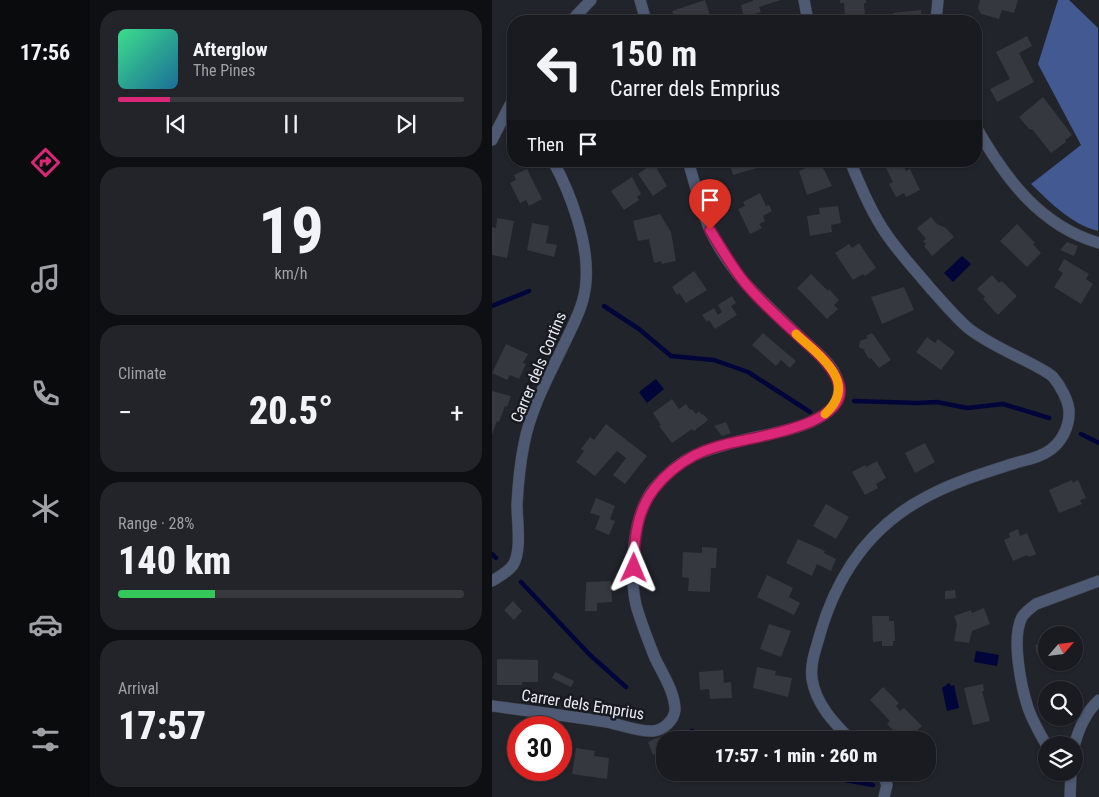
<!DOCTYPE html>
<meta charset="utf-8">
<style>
:root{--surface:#191b20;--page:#222429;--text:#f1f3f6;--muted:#9fa1a5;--line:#37393e;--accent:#db2777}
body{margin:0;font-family:"Roboto Condensed",sans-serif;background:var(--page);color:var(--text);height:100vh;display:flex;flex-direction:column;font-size:19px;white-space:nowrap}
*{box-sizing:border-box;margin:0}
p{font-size:16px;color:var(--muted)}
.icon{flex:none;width:28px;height:28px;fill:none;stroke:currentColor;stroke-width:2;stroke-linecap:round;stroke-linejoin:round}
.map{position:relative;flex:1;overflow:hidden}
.panel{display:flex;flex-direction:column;gap:10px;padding:10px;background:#0e0f12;width:402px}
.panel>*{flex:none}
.hud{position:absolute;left:15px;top:15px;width:475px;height:152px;border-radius:20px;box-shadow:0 1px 4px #0004,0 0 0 1px var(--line);background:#191b20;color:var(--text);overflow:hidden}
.needle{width:32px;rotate:62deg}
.controls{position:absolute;left:546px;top:626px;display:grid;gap:10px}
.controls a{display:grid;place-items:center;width:45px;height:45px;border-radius:50%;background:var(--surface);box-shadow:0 1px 4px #0004,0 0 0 1px var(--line);font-size:25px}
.speed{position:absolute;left:15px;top:716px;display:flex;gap:10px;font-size:25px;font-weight:700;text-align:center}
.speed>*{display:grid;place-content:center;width:65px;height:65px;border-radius:50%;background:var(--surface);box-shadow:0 1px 4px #0004,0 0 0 1px var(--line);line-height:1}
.speed .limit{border:8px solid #d22;background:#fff;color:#111}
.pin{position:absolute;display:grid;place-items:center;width:42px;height:42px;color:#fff;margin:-51px -21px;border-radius:50% 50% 50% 0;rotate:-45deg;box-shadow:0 0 5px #0007}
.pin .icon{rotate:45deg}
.me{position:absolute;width:55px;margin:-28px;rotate:1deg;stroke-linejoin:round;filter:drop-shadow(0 0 4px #0008)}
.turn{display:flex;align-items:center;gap:18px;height:105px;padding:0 20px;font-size:22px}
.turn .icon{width:65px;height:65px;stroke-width:2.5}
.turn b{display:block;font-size:35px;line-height:42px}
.then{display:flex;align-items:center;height:48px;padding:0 20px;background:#0003;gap:10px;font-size:19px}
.big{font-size:38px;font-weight:800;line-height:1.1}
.panel .tile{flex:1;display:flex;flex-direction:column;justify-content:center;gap:8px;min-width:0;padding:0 18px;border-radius:20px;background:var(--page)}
.panel .dial{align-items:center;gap:0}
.dial b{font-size:65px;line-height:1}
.song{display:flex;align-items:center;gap:15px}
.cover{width:60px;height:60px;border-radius:8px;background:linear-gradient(135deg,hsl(150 70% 55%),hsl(200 70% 35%))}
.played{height:5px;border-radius:2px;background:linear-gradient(90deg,var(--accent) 15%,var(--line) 15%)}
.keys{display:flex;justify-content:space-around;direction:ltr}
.heat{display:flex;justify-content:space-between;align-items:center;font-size:28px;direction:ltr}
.charge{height:8px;border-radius:4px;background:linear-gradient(90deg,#34c759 28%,var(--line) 0)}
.trip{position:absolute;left:164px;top:731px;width:280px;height:50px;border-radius:20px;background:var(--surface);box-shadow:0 1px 4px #0004,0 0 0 1px var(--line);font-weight:800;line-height:50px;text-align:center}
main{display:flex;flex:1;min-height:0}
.tabs{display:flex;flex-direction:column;width:90px;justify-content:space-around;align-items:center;background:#0a0b0d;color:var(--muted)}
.tabs .icon{width:35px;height:35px}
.tabs .selected{color:var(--accent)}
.tabs b{font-size:22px;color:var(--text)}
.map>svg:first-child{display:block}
</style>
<main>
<nav class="tabs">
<b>17:56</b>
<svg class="icon selected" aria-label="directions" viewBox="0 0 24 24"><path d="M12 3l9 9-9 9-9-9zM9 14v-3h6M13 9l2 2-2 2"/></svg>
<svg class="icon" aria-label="music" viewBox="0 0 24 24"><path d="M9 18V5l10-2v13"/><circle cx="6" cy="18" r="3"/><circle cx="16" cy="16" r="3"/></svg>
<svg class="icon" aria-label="phone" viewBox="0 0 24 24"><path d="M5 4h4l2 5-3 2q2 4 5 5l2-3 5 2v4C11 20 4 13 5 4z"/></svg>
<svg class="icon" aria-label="climate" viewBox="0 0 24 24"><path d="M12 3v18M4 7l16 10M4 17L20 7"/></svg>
<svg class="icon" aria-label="car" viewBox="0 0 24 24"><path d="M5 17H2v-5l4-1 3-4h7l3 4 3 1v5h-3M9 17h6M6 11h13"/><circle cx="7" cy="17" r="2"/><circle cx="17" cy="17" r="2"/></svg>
<svg class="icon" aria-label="filters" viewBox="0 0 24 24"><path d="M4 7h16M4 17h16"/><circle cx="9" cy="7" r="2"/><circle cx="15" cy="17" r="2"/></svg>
</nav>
<section class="panel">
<div class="tile">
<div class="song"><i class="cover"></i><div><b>Afterglow</b><p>The Pines</p></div></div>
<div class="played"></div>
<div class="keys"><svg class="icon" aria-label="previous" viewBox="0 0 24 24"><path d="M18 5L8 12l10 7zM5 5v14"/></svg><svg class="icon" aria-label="pause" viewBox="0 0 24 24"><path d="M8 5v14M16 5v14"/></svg><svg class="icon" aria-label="next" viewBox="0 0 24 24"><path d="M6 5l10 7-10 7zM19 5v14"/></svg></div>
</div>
<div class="tile dial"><b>19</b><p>km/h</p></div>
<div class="tile"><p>Climate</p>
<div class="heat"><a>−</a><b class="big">20.5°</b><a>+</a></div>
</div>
<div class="tile"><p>Range · 28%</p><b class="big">140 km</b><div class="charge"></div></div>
<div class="tile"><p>Arrival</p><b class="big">17:57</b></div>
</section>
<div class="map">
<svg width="607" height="797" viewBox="0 0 607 797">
<rect width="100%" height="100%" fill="#21242b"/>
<path fill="#435992" d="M 566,0 L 577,0 L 606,28 L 606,231 C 579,224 559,203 539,184 L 589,145 L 546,64 Z"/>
<path fill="#020539" d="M 470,256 L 479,264 L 461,282 L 452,273 Z
M 164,379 L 172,389 L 155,403 L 147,392 Z
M 484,651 L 507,655 L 505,666 L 482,662 Z
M 457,683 L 459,686 L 462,685 L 467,708 L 455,711 L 450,688 Z"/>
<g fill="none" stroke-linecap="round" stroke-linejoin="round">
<path stroke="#020539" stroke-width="4.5" d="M 0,306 L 37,291
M 112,306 L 147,329 L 179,356 L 222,360 L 256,372 L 318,412
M 362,401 L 426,403 L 445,402 L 475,408 L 511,404 L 557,418
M 589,434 L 607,443
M 0,554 L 4,558
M 29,582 L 98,655 L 134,687
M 200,731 L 221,740
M 309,772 L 381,785"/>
</g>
<path fill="#35383f" d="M 213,0 L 220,21 L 184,21 L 180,11 Z
M 261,0 L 289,0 L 267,7 L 269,12 L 252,17 L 249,5 L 261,1 Z
M 348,0 L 374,0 L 374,3 L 372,3 L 373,17 L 353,19 L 352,3 L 348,3 Z
M 488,0 L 526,0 L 522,13 L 510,10 L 507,19 L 489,14 L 486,8 Z
M 429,10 L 430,20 L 402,21 L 401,13 Z
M 298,14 L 300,21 L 289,21 L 287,17 Z
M 535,36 L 540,46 L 527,53 L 542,82 L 505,102 L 498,89 L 518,79 L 504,52 Z
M 551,97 L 580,135 L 573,140 L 574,142 L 559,153 L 540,129 L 538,130 L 527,117 Z
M 164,161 L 168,167 L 165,169 L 175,186 L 161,196 L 146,174 Z
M 237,161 L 263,161 L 265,168 L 241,175 Z
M 398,161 L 403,161 L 404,163 L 409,161 L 414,171 L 418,169 L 428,190 L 414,197 L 412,193 L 404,197 L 397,184 L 401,182 L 392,164 Z
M 328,162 L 340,186 L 315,195 L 307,171 Z
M 35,169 L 50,199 L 37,206 L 34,200 L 28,203 L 18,183 L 24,180 L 22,175 Z
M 140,177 L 149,194 L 145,197 L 147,200 L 132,210 L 119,191 Z
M 268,193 L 274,206 L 277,205 L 280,211 L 271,216 L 273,221 L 267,224 L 270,228 L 258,234 L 246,209 L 253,206 L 251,202 Z
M 346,206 L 349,223 L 339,225 L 340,232 L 318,236 L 315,216 L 328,214 L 327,208 Z
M 168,214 L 179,232 L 184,261 L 170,264 L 169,261 L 162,263 L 157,239 L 146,241 L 141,221 Z
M 439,217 L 445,224 L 454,228 L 462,237 L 440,256 L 432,246 L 434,244 L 431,241 L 434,239 L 425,228 Z
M 5,218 L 22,221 L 15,258 L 0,255 L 0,227 L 4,228 Z
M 40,223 L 57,226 L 54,243 L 65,245 L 62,257 L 35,250 Z
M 525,224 L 543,243 L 541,244 L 549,253 L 535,267 L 508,241 Z
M 575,242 L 586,246 L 582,256 L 568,250 Z
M 367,243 L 384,268 L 373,276 L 371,274 L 361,280 L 343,253 L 357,244 L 360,248 Z
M 572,259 L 597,274 L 594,279 L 601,284 L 589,304 L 562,287 L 571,273 L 566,270 Z
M 202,271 L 215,290 L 194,303 L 187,293 L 185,295 L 180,287 Z
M 319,274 L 336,291 L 337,289 L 347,300 L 342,305 L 346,309 L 335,319 L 305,288 Z
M 500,275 L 507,283 L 510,281 L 525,296 L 506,315 L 491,299 L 493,297 L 485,289 Z
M 412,287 L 422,310 L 390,324 L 379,297 Z
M 240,296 L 244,303 L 239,306 L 245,315 L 223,329 L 217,320 L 215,322 L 210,315 L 222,308 L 226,315 L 230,312 L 226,305 Z
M 271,333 L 304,361 L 298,368 L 289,360 L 284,366 L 260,345 Z
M 380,333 L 399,360 L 387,368 L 379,358 L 377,359 L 372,351 L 373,350 L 367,347 L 368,341 L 376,338 L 374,336 Z
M 435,337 L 443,343 L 446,339 L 463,352 L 449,370 L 424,352 Z
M 14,344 L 36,354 L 31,363 L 34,364 L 27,379 L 18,375 L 15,380 L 0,373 Z
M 0,391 L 19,396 L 15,407 L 13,406 L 7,422 L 5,421 L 0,435 Z
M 180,399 L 187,409 L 194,404 L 198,410 L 200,409 L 204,414 L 207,411 L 210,415 L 211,414 L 216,420 L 202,431 L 200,429 L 180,443 L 167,426 L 169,425 L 161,413 Z
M 234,422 L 239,433 L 230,436 L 222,426 Z
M 114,424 L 155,456 L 133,484 L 121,475 L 134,458 L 125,451 L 103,476 L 84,462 L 92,451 L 89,449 L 98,437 L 102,440 Z
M 433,443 L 443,462 L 423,473 L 413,453 Z
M 385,461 L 394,478 L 384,484 L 386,488 L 373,495 L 360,472 L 373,465 L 374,467 Z
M 580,480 L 581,483 L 586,480 L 594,498 L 588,500 L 590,504 L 567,513 L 557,490 Z
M 104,498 L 123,506 L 118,519 L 123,521 L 117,535 L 103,529 L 108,516 L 98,513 Z
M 334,504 L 357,517 L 344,539 L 321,526 Z
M 526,529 L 528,536 L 535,533 L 544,554 L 537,557 L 535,555 L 521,561 L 512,540 L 518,537 L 517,533 Z
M 306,539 L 333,551 L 332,553 L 344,559 L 339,571 L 325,564 L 320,576 L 294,563 Z
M 210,547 L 225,548 L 224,568 L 219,568 L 218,592 L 196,591 L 197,578 L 190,577 L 191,552 L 210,553 Z
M 275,575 L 301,588 L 297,597 L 308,603 L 302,615 L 265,597 Z
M 119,581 L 120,602 L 105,603 L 105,611 L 93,611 L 94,583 L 95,582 Z
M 463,590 L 464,598 L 453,599 L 453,591 Z
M 21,601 L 30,611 L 22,620 L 12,610 Z
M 492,608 L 498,624 L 480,631 L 477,643 L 462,641 L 465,624 L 462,616 L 479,610 L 480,613 Z
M 380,616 L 397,616 L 397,621 L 402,621 L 403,641 L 401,641 L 401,646 L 390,646 L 390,641 L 381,642 Z
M 277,624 L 299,631 L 289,657 L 268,649 Z
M 554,643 L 555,653 L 545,655 L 543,645 Z
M 5,659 L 46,660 L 46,682 L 30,682 L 30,685 L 5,685 Z
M 265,667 L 284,671 L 283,675 L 300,678 L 296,697 L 261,688 Z
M 231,670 L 232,683 L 239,682 L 240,698 L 218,699 L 217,689 L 208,690 L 207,672 Z
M 63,672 L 82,681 L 79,687 L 60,678 Z
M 491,684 L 492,691 L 490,691 L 498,721 L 481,725 L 472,688 Z
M 391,687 L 407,703 L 404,706 L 408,711 L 412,708 L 430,726 L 416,739 L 412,735 L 409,738 L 395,724 L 398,721 L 378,700 Z
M 51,720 L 64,722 L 64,728 L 50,728 Z
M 167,737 L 172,750 L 161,755 L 156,742 Z
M 84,748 L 103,751 L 102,756 L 117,758 L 115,779 L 80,774 Z
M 172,753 L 172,772 L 177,772 L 177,774 L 171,777 L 163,757 Z"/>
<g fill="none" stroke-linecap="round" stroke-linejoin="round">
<g stroke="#3d4046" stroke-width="12">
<path id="minor" d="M 148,0 L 154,21
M 312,0 L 316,21
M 79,21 L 99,0
M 444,21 L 446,0
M 484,127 C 513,178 548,226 607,243
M 0,140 L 21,99
M 358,161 C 369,187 379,212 395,235 C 408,254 424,271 439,289 C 451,302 462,316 476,328 C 495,343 519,353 540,364 C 547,368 556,372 561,377 C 568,385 576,400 577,410 C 578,427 569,444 555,452 C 544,459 532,460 520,464 C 492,473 462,482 436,496 C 379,525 345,575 328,634 C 324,649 318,663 320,679 C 324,704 341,722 359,740
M 0,581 C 7,577 16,572 21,565 C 30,551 25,521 25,505 C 26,485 28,464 32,444 C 39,407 59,372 75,338 C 84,319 93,302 94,281 C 97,243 79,194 61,161
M 0,706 C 38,711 77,716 115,722 C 130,725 146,732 161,731 C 172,730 182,720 183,710 C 183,692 170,673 163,658 C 156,640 149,623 144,605 C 137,572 140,515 162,488 C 173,475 190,460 206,454 C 221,448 236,444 251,440 C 277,433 348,426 347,389 C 347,366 321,350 306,335 C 289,319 272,303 256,286 C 243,273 224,245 217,228 C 208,206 203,184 196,161
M 555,746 C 548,734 541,722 536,708 C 529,686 519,638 530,617 C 534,611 539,608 544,604 L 607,581
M 582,746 C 587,729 593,713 607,700
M 390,772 L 395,785 L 392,797
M 578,797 L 579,772"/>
</g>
<use href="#minor" stroke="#4e5973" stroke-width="11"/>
</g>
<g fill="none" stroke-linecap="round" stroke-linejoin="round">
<g stroke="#8e194d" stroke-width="12">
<path id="route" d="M 142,568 C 142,541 144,512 162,489 C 172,476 188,463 203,455 C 217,448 237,443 253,440 C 278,434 365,421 345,379 C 337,362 323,351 310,339 C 291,322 270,303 253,283 C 240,267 229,248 218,230"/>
</g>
<use href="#route" stroke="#db2777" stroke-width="9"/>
<path stroke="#f59e0b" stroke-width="9" d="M 304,334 C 327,356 368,382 333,414"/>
</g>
<g text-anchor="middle" stroke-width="5" stroke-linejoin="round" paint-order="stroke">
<g font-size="16" fill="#e8eaef" stroke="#181a21">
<text transform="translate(46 367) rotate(-67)" y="6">Carrer dels Cortins</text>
<text transform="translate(91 704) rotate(9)" y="6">Carrer dels Emprius</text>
</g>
</g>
</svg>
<div class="controls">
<a><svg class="needle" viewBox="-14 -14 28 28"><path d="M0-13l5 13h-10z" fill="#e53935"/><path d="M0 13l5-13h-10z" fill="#9fa1a5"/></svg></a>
<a><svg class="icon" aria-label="search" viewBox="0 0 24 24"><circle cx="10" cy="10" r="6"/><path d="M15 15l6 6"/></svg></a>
<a><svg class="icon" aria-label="layers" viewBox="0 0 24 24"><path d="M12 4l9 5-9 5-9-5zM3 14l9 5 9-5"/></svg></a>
</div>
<div class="speed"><div class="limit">30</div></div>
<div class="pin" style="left:218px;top:230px;background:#d93025"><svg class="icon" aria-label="arrive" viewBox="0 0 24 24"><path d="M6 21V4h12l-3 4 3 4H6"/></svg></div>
<svg class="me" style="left:142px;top:568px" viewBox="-20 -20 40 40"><path d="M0-17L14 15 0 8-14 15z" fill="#db2777" stroke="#fff" stroke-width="4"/></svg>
<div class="trip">17:57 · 1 min · 260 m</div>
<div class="hud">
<div class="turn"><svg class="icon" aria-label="left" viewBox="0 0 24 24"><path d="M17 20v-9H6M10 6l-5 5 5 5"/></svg><div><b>150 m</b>Carrer dels Emprius</div></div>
<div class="then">Then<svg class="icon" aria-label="arrive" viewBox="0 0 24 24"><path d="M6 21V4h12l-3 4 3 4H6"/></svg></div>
</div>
</div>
</main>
